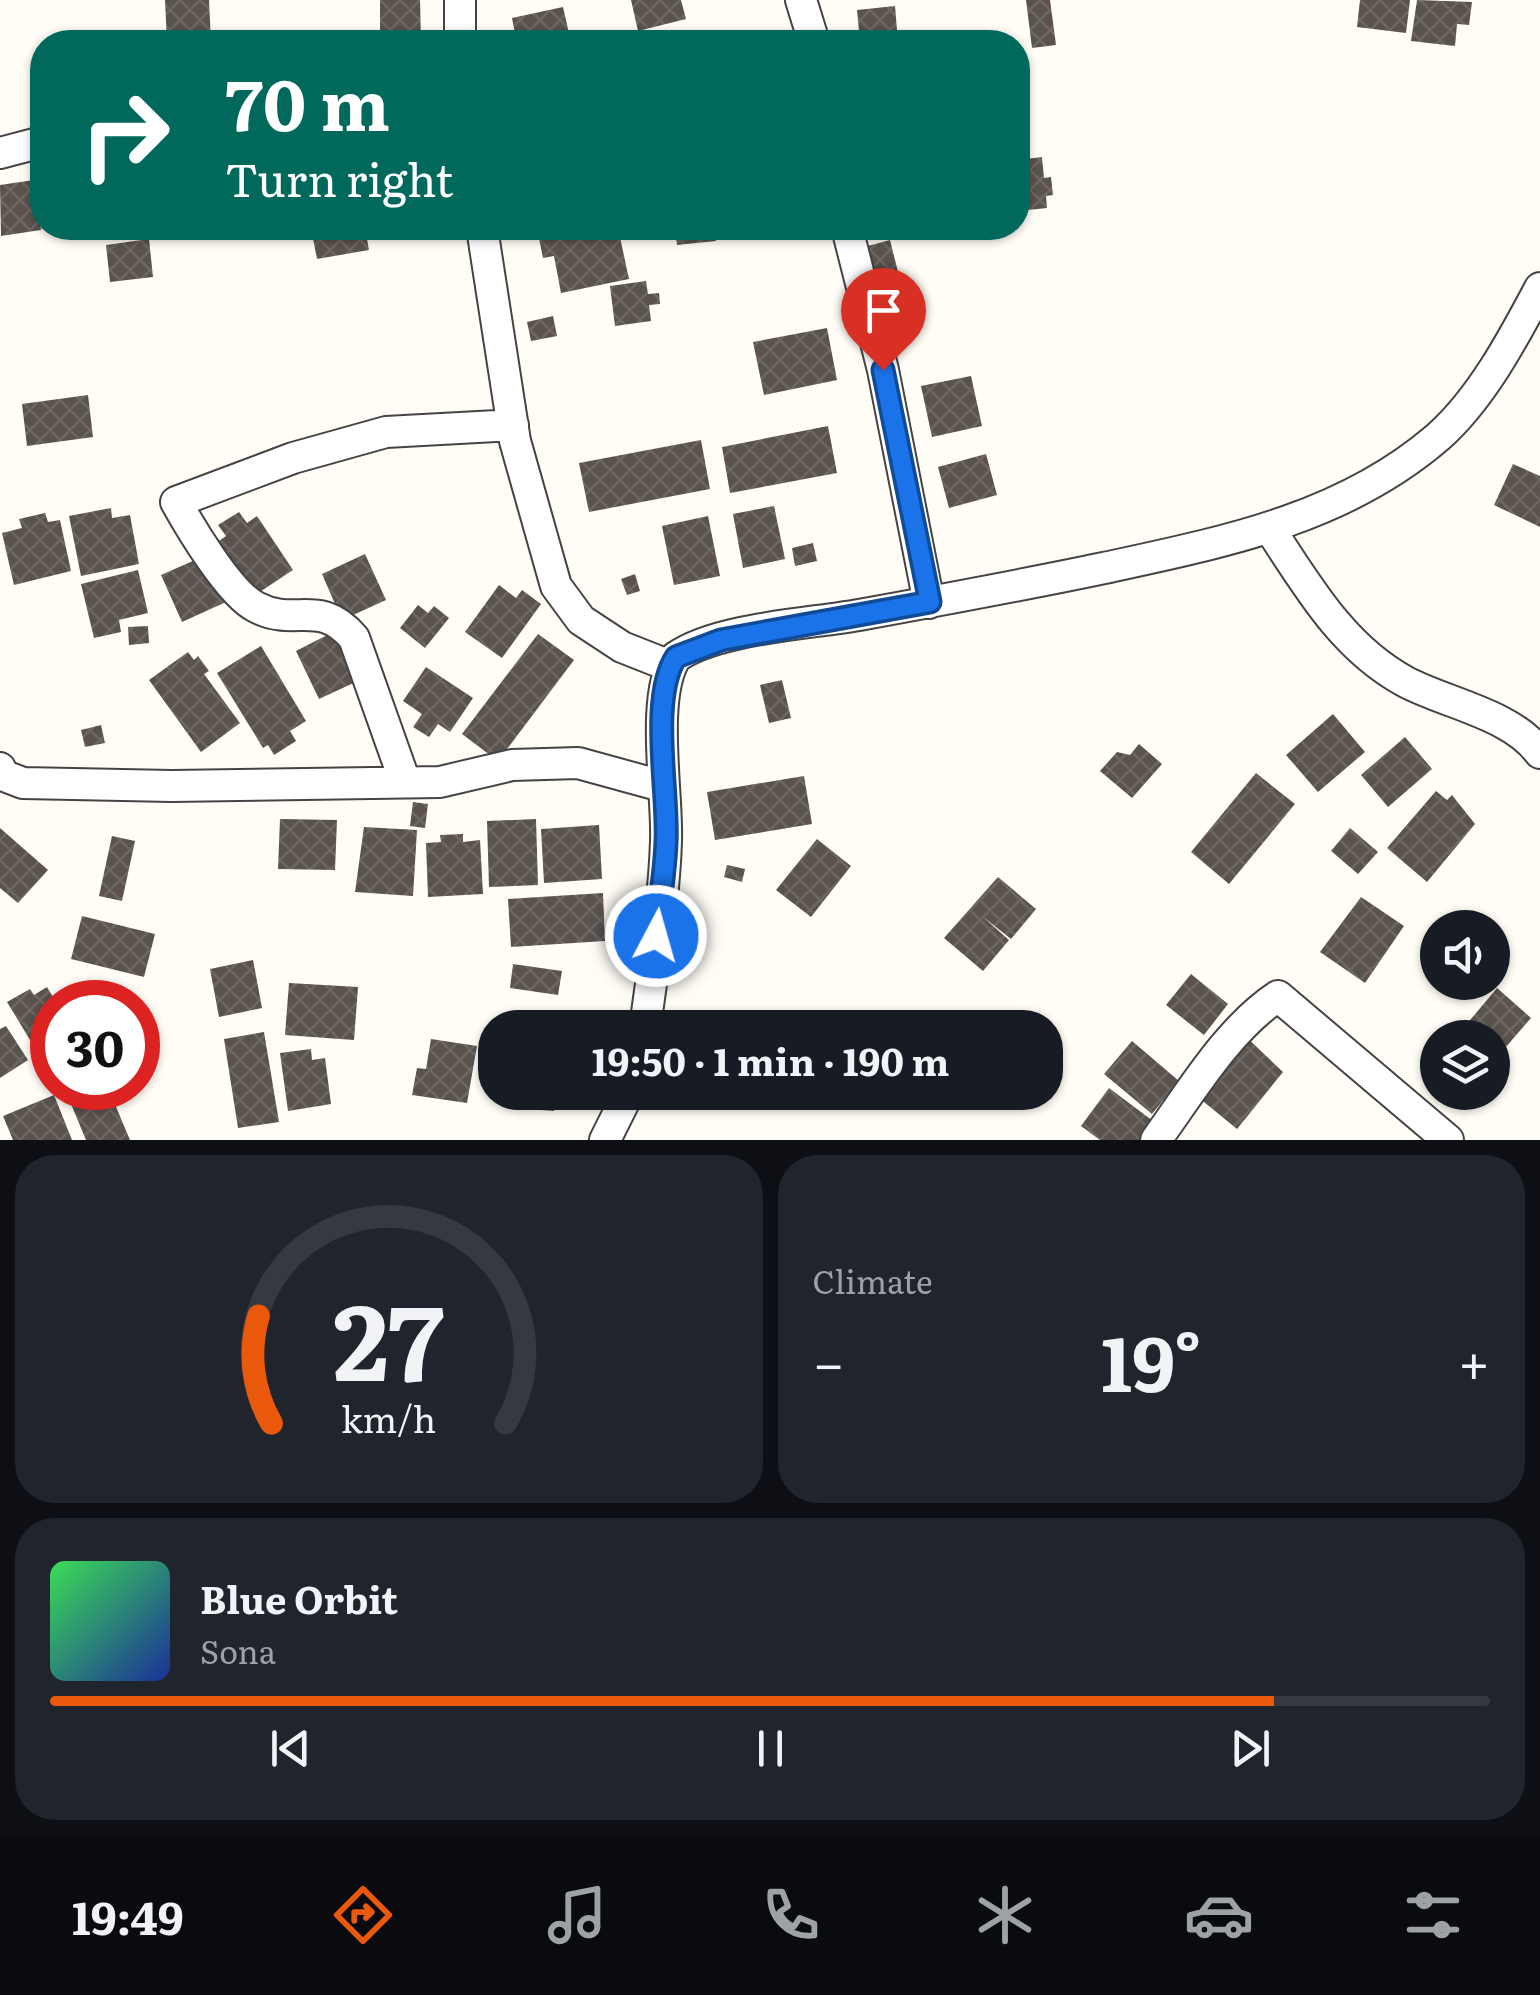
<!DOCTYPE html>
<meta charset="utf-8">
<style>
:root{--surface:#171b24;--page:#20242c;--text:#f1f3f6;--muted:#9ea1a6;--line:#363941;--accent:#ea580c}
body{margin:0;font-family:Literata,serif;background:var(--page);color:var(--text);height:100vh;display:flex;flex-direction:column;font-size:38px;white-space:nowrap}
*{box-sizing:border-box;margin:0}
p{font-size:32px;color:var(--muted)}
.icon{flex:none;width:55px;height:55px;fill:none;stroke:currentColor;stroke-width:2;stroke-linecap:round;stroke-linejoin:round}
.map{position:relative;height:1140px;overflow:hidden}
.drawer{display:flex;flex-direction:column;gap:15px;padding:15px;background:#0d0f14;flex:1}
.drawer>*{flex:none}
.banner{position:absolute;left:30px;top:30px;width:1000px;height:210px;border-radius:40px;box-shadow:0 2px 8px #0004;background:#00695c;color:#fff;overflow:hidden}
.fabs{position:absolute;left:1420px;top:910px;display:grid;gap:20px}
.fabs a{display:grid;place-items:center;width:90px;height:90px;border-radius:50%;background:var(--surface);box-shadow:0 2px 8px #0004;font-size:50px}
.speed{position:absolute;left:30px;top:980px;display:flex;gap:20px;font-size:50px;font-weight:700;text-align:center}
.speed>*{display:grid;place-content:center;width:130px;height:130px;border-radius:50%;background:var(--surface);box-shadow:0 2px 8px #0004;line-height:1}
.speed .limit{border:15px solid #d22;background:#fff;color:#111}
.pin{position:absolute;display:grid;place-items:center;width:85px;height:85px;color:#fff;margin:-102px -42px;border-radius:50% 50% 50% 0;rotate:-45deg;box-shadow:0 0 10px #0007}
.pin .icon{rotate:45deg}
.me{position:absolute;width:110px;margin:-55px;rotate:6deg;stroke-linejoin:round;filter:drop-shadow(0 0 8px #0008)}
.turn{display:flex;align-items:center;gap:35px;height:210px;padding:0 30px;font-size:45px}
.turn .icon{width:130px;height:130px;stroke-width:2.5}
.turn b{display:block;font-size:70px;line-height:85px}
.big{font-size:75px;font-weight:700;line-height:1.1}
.drawer .tile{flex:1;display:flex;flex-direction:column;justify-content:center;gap:15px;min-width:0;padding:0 35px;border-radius:40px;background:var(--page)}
.drawer .dial{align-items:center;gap:0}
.dial svg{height:260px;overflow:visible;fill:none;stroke:var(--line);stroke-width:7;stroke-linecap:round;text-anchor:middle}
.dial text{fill:var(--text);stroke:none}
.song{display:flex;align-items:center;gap:30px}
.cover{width:120px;height:120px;border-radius:15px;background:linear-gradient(135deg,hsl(130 70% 55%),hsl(230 70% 35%))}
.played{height:10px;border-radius:5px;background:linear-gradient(90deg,var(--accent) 85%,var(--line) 85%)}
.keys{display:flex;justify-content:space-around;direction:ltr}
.heat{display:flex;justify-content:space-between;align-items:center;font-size:55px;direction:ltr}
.drawer .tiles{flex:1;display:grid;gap:15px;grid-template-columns:1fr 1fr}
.tile:last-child{grid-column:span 2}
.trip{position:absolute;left:478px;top:1010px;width:585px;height:100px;border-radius:40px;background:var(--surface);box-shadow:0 2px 8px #0004;font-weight:700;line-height:100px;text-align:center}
.tab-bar{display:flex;height:160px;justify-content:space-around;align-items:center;background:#090b0e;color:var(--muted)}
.tab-bar .icon{width:70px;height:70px}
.tab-bar .active{color:var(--accent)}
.tab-bar b{font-size:45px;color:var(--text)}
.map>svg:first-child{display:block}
</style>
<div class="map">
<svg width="1540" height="1140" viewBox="0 0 1540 1140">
<defs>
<pattern id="building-cross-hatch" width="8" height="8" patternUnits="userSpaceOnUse" patternTransform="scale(2.5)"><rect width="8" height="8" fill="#5a524d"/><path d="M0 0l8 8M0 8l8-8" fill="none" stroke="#6d6662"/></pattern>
</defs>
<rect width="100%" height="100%" fill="#fffdf5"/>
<path fill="url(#building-cross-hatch)" d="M 165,0 L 209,0 L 211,42 L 167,42 Z
M 380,0 L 420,0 L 421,42 L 380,42 Z
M 631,0 L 681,0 L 686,19 L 638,31 Z
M 1026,0 L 1050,0 L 1056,45 L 1032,48 Z
M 1360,0 L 1410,0 L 1406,33 L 1357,27 Z
M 1417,0 L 1472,2 L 1469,25 L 1457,24 L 1455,46 L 1411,41 Z
M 895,6 L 898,42 L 860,42 L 857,10 Z
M 563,7 L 571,42 L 502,42 L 501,37 L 515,34 L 512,18 Z
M 1042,157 L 1044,178 L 1051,177 L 1053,195 L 1046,196 L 1047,208 L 1018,211 L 1018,160 Z
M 34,180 L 41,230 L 1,236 L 0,185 Z
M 311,228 L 365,228 L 369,250 L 317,259 Z
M 537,228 L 618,228 L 629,279 L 561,293 L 554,256 L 543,258 Z
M 675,228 L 715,228 L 716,241 L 677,245 Z
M 149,239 L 153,277 L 110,282 L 106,245 Z
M 890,240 L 899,276 L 874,288 L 864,247 Z
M 646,281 L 648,294 L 659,293 L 660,304 L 649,305 L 651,321 L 615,326 L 610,286 Z
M 553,316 L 557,336 L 531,341 L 527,322 Z
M 827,328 L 837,380 L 764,395 L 753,342 Z
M 971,376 L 982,426 L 932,437 L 921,386 Z
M 88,395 L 93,437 L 27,446 L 22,404 Z
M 828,426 L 837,473 L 730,493 L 722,447 Z
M 701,440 L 710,489 L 589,512 L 579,463 Z
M 986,454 L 997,495 L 949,508 L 938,467 Z
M 1513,464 L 1540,476 L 1540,527 L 1494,505 Z
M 774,506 L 785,559 L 743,568 L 733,514 Z
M 111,508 L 112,518 L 130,515 L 139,564 L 81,576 L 69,516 Z
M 239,512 L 247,523 L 257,516 L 293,570 L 252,597 L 216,543 L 226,536 L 218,525 Z
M 45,513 L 48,522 L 60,520 L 71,571 L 14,585 L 2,533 L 22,528 L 19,519 Z
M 708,516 L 720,576 L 674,585 L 662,526 Z
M 813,543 L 817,561 L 795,566 L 792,548 Z
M 211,553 L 226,602 L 182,622 L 161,575 Z
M 365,554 L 386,600 L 342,620 L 322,574 Z
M 138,570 L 148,613 L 119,620 L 121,632 L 94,638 L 81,584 Z
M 635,574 L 640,591 L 627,595 L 621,579 Z
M 499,585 L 516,598 L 522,590 L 541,604 L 502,658 L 465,632 Z
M 418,605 L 428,613 L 434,606 L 449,618 L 425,648 L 400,628 Z
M 148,626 L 149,643 L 129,645 L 128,627 Z
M 337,630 L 360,680 L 319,699 L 296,651 Z
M 538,634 L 574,660 L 498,761 L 462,734 Z
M 261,646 L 306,721 L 290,731 L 296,741 L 274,755 L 268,745 L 263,748 L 217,673 Z
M 188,652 L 194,660 L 198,656 L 209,671 L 204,674 L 240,723 L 201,752 L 149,680 Z
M 426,667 L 473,698 L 450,732 L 438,724 L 429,737 L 413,727 L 422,714 L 403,701 Z
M 782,680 L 791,718 L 769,723 L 760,685 Z
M 1333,714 L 1365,752 L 1318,792 L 1286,755 Z
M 101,725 L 105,743 L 85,747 L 81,730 Z
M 1405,737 L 1432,769 L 1388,807 L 1361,775 Z
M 1139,744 L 1162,764 L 1132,798 L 1100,771 L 1117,752 L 1130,755 Z
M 1256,773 L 1295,804 L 1229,884 L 1191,852 Z
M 804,776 L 812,824 L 715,840 L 707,792 Z
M 1436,791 L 1447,800 L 1452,795 L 1475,824 L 1427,882 L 1387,848 Z
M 413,802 L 428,804 L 425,828 L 410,826 Z
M 280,819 L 337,820 L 335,870 L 278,869 Z
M 536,819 L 538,885 L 489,887 L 487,821 Z
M 599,825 L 602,879 L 544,883 L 541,829 Z
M 364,827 L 417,830 L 413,896 L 355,892 Z
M 0,828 L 48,870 L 18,903 L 0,888 Z
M 1350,828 L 1378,852 L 1358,874 L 1331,851 Z
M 463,834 L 463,842 L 480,840 L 483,894 L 428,897 L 426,843 L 441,842 L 440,835 Z
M 112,836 L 135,841 L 122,901 L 99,896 Z
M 817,839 L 851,866 L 811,917 L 776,890 Z
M 727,865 L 745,869 L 742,882 L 724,877 Z
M 998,877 L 1036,909 L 1011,939 L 982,916 L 1009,940 L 983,971 L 944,938 Z
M 603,893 L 605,941 L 511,947 L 508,899 Z
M 1361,897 L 1404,926 L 1365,983 L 1320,952 Z
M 82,916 L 155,934 L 144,977 L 71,959 Z
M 253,960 L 262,1008 L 219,1017 L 210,969 Z
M 513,964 L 562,971 L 558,995 L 510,988 Z
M 1191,974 L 1228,1004 L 1204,1035 L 1166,1005 Z
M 289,983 L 358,987 L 354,1040 L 285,1035 Z
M 47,987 L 56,1002 L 52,1051 L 41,1058 L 7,1002 L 30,989 L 34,995 Z
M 1497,988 L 1531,1018 L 1492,1063 L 1492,1038 L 1455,1038 Z
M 6,1026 L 28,1060 L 0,1078 L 0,1029 Z
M 264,1032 L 279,1122 L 238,1128 L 224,1039 Z
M 1242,1033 L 1283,1072 L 1237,1129 L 1193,1093 Z
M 431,1039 L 477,1046 L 467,1103 L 412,1095 L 417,1068 L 426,1069 Z
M 1132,1041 L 1179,1081 L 1152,1114 L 1104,1074 Z
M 311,1049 L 312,1060 L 325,1058 L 331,1104 L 288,1111 L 280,1053 Z
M 76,1088 L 108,1088 L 130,1140 L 86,1140 L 66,1092 Z
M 1109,1088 L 1153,1121 L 1139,1140 L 1100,1140 L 1081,1126 Z
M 530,1092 L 555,1092 L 554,1111 L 529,1109 Z
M 54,1095 L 72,1140 L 13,1140 L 3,1116 Z"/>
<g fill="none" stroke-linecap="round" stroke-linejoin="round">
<g stroke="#444" stroke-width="34">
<path id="street" d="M 460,0 L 460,42
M 801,0 L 814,42
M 0,153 L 42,142
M 482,228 L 515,441 L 556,586 L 581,620 L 622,647 L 670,666
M 847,228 L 883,370 L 929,603
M 1270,529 C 1308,587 1343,648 1406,682 C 1448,704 1511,714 1540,753
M 0,768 L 2,775 L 23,783 L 172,786 L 440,782 L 512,765 L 578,763 L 662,786
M 404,779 L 354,638 C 319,597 296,628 256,607 C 230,594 191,529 176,502 L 293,458 L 386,432 L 513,425
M 645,1028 C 653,966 664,903 666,841 C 668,794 650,697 676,657 C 717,628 809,624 859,615 C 941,600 1023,585 1104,568 C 1224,542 1343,519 1438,437 C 1481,399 1513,339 1540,288
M 605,1140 L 629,1092
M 1156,1140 C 1191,1092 1228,1029 1278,996 L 1448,1140"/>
</g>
<use href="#street" stroke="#fff" stroke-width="30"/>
</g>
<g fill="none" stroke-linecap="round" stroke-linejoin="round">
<g stroke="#114b97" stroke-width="25">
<path id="route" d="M 656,936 C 659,905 665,873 666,842 C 669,794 649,698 676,657 L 721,640 L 930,602 L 883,370"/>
</g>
<use href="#route" stroke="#1a73e8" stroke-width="18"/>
</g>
</svg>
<div class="fabs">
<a><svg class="icon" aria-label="sound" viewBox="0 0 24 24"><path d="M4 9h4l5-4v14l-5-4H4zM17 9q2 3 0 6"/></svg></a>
<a><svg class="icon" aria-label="layers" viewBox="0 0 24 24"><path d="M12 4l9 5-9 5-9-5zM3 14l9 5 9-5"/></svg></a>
</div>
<div class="speed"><div class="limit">30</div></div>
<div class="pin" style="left:883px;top:370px;background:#d93025"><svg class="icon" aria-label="arrive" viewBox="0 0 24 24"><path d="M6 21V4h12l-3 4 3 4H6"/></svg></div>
<svg class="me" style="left:656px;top:936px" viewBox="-20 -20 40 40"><circle r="17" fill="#1a73e8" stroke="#fff" stroke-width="3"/><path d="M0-11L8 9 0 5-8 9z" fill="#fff"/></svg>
<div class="trip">19:50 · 1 min · 190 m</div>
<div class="banner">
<div class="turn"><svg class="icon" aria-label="right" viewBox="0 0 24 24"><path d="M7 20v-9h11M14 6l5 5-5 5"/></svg><div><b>70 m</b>Turn right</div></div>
</div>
</div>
<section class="drawer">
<div class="tiles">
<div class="tile dial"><svg viewBox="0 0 100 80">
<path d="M14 69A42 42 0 1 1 86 69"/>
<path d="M14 69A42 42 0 0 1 10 36" stroke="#ea580c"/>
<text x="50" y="56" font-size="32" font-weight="700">27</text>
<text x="50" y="72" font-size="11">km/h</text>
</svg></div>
<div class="tile"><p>Climate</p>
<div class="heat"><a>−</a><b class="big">19°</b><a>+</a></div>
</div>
<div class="tile">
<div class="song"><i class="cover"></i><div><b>Blue Orbit</b><p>Sona</p></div></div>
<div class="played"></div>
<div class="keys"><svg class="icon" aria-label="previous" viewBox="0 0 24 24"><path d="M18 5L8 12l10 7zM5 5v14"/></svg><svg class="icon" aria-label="pause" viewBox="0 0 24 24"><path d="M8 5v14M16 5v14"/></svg><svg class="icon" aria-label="next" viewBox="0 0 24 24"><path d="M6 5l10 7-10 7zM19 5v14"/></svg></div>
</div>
</div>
</section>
<nav class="tab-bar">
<b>19:49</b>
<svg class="icon active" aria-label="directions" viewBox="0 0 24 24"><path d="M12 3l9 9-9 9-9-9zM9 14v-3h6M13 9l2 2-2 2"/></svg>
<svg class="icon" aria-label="music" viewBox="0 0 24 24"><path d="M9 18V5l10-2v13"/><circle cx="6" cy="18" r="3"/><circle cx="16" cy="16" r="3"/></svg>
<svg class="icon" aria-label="phone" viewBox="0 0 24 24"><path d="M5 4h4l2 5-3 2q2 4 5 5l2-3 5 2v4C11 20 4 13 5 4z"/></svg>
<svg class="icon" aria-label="climate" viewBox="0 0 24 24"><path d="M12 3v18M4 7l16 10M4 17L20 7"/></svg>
<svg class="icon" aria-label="car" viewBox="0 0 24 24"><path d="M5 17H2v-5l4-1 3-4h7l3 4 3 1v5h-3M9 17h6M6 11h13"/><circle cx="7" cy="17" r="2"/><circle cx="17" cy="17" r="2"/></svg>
<svg class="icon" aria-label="filters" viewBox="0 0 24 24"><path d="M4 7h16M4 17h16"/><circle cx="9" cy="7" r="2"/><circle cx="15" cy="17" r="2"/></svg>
</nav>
